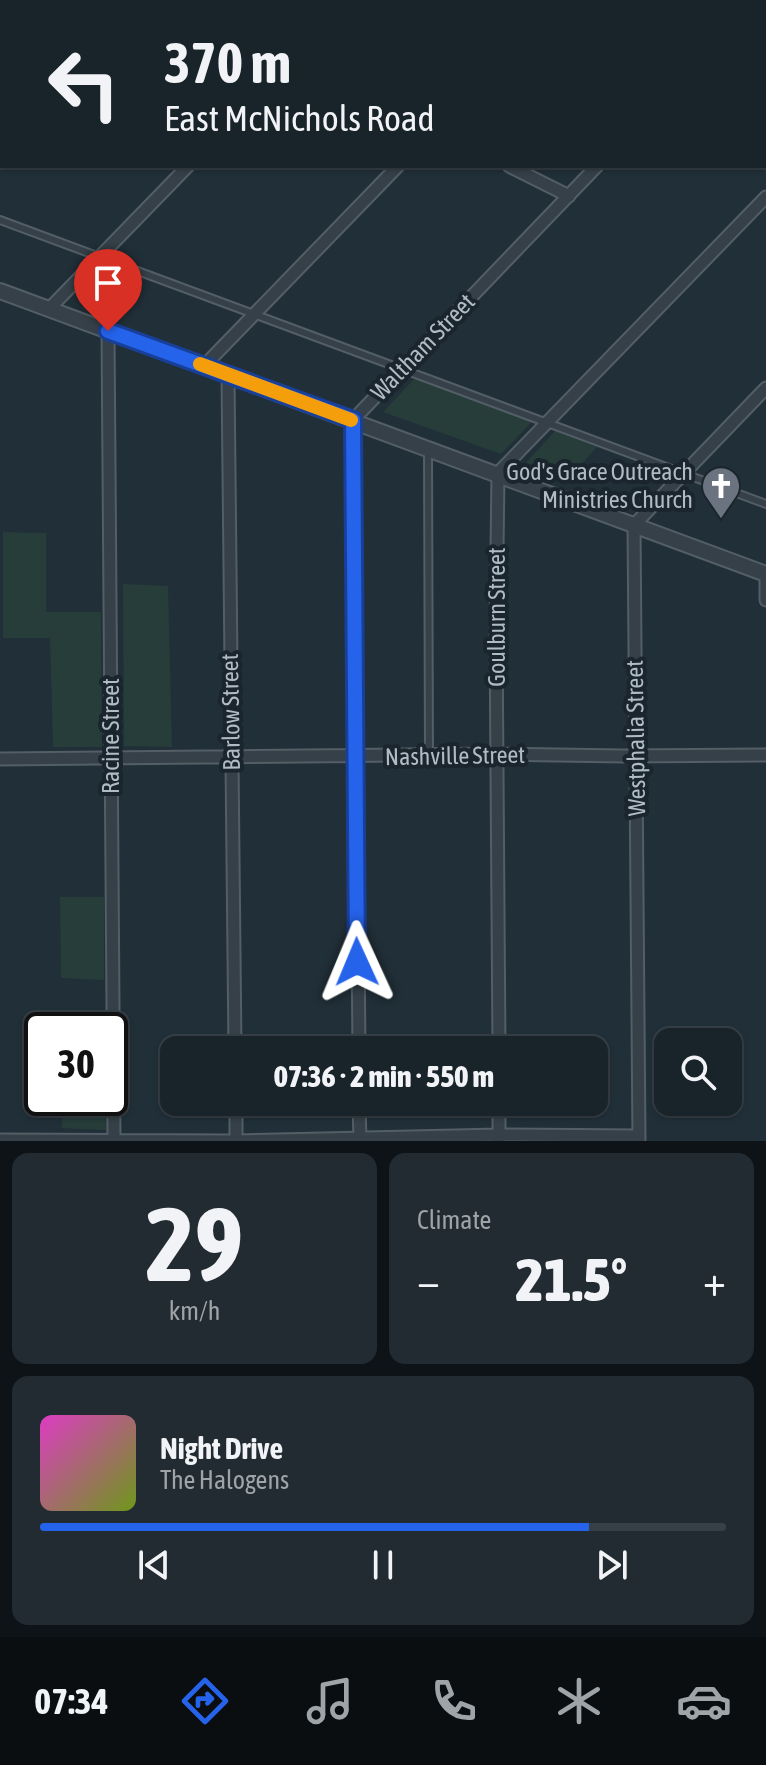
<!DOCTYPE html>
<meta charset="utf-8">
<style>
:root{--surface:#19232a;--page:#222b32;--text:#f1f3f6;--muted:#9fa4a8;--line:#374047;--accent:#2563eb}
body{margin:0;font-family:"Asap Condensed",sans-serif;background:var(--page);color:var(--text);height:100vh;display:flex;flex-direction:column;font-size:30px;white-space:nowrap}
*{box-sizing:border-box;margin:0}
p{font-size:26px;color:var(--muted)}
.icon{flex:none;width:44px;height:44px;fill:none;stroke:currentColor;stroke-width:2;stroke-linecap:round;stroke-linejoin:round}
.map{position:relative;height:1141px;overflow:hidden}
.sheet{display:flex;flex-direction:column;gap:12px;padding:12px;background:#0e1317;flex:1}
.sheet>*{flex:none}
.top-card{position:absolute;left:0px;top:0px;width:766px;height:168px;box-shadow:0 2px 6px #0004,0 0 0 2px var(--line);background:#19232a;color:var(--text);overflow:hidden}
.tools{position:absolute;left:654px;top:1028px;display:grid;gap:16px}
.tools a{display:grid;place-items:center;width:88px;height:88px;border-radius:16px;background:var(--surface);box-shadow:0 2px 6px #0004,0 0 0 2px var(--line);font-size:40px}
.speed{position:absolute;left:24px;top:1012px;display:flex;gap:16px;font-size:40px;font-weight:700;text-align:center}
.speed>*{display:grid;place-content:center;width:104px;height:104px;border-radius:50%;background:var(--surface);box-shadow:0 2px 6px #0004,0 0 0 2px var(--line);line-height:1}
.speed .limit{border:4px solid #111;border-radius:12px;background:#fff;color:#111}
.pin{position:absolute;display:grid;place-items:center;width:68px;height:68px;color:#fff;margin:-82px -34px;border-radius:50% 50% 50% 0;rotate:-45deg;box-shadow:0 0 8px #0007}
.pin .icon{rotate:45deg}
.me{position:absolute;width:88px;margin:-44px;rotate:359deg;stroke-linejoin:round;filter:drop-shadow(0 0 6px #0008)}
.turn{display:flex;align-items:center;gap:28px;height:168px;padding:0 32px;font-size:36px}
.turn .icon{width:104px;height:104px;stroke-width:2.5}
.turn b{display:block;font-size:56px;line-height:68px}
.big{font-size:60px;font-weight:800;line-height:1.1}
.sheet .tile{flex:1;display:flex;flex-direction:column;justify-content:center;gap:12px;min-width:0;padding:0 28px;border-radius:16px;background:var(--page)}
.sheet .dial{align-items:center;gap:0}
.dial b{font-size:104px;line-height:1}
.song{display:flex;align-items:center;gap:24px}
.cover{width:96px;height:96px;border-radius:12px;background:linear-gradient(135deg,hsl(310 70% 55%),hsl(80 70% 35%))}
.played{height:8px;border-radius:4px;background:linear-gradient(90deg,var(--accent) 80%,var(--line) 80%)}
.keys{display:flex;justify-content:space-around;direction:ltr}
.heat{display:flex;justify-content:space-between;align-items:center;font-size:44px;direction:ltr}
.sheet .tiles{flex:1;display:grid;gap:12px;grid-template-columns:1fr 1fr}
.tile:last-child{grid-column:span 2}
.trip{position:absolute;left:160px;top:1036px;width:448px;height:80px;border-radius:16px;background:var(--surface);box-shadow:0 2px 6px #0004,0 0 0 2px var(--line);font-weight:800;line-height:80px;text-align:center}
.dock{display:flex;height:128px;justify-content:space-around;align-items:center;background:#0a0e11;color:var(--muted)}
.dock .icon{width:56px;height:56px}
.dock .active{color:var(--accent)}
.dock b{font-size:36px;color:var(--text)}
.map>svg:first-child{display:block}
</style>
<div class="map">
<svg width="766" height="1141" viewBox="0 0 766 1141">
<rect width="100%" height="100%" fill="#212f38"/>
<path fill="#263d3a" d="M 415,378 L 532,422 L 501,454 L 383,412 Z
M 555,431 L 597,447 L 565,483 L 522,467 Z
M 3,532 L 46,533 L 46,612 L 101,612 L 102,747 L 53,747 L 50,638 L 3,638 Z
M 123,584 L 168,586 L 172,747 L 124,746 Z
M 60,897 L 104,897 L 104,980 L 61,978 Z
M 62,1098 L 105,1098 L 106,1130 L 62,1128 Z"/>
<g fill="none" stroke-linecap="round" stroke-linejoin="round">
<g stroke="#535e66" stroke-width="10">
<path id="service" d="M 0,220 L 766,504
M 428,451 L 429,755"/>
</g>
<g stroke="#535e66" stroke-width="15">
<path id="minor" d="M 184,0 L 188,2
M 155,2 L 157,0
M 346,2 L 348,0
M 556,2 L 558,0
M 756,2 L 758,0
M 0,162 L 2,160
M 509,166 L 569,196
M 49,309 L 188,166
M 108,331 L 114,1141
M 204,366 L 398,166
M 228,375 L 235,1050
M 766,572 L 766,600
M 0,759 L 497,754 L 623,756 L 766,755
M 359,1050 L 353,420 L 597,166
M 499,1050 L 496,631 L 498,473 L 766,197
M 236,1102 L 236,1141
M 359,1102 L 360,1141
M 499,1102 L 499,1140
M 0,1140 L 236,1141 L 499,1135 L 639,1136
M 639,1141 L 634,525 L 766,388"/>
</g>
<g stroke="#535e66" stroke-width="18">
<path id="tertiary" d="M 0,291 L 766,574"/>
</g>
<use href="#service" stroke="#354048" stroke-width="6"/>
<use href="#minor" stroke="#354048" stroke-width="11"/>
<use href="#tertiary" stroke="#354048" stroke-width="14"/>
</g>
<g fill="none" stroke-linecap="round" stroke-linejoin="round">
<g stroke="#184099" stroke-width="20">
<path id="route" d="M 108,331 L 353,420 L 357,962"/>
</g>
<use href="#route" stroke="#2563eb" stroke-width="14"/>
<path stroke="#f59e0b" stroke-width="14" d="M 200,364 L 351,420"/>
</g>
<defs>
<g id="church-pin" transform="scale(2)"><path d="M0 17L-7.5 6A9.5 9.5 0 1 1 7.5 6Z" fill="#6b7280" stroke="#1a252d"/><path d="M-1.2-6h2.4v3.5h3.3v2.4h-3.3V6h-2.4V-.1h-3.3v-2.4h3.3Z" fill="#fff"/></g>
</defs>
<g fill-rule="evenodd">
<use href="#church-pin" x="721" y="486"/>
</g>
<g text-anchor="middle" stroke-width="8" stroke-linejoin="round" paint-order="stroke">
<g font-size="24" fill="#b0bcc5" stroke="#1a252d">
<text transform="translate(423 347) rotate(-46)" y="8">Waltham Street</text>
<text transform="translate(497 617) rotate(-90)" y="8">Goulburn Street</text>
<text transform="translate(231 712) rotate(-91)" y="8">Barlow Street</text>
<text transform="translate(111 736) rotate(-90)" y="8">Racine Street</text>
<text transform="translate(636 738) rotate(-91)" y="8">Westphalia Street</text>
<text transform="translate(455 756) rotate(-1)" y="8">Nashville Street</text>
</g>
<g font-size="24" fill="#b0bcc5" stroke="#1a252d" text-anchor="end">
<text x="693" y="480">God's Grace Outreach<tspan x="693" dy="28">Ministries Church</tspan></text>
</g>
</g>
</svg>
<div class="tools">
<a><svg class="icon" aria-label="search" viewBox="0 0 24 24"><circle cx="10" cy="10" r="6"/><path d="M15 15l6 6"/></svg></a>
</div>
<div class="speed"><div class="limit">30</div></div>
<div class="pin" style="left:108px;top:331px;background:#d93025"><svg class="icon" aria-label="arrive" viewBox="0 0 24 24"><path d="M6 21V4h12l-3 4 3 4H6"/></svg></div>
<svg class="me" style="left:357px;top:962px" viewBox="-20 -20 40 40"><path d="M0-17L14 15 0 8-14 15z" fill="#2563eb" stroke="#fff" stroke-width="4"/></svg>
<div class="trip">07:36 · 2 min · 550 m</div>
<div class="top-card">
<div class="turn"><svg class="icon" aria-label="left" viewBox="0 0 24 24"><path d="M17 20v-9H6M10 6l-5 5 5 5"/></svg><div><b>370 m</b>East McNichols Road</div></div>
</div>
</div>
<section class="sheet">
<div class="tiles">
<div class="tile dial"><b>29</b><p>km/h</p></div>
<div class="tile"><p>Climate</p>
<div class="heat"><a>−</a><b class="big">21.5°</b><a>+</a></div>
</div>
<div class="tile">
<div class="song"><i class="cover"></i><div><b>Night Drive</b><p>The Halogens</p></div></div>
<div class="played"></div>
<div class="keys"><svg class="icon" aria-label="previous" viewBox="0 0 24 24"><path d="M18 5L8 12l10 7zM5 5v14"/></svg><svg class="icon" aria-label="pause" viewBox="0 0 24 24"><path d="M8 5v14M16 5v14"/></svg><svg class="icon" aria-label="next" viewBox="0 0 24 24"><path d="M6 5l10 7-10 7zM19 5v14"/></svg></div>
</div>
</div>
</section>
<nav class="dock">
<b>07:34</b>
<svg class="icon active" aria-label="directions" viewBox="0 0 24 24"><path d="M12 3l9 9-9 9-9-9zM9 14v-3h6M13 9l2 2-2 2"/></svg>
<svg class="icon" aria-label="music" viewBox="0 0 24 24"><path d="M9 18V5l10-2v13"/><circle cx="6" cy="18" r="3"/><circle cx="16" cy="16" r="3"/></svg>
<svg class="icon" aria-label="phone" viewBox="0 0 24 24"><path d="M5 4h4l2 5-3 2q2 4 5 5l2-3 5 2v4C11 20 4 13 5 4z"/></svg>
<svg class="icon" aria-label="climate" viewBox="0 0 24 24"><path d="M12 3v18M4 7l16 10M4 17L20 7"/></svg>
<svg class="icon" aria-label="car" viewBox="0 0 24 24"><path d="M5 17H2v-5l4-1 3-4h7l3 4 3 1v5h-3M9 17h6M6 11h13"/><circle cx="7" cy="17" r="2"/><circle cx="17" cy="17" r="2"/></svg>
</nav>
